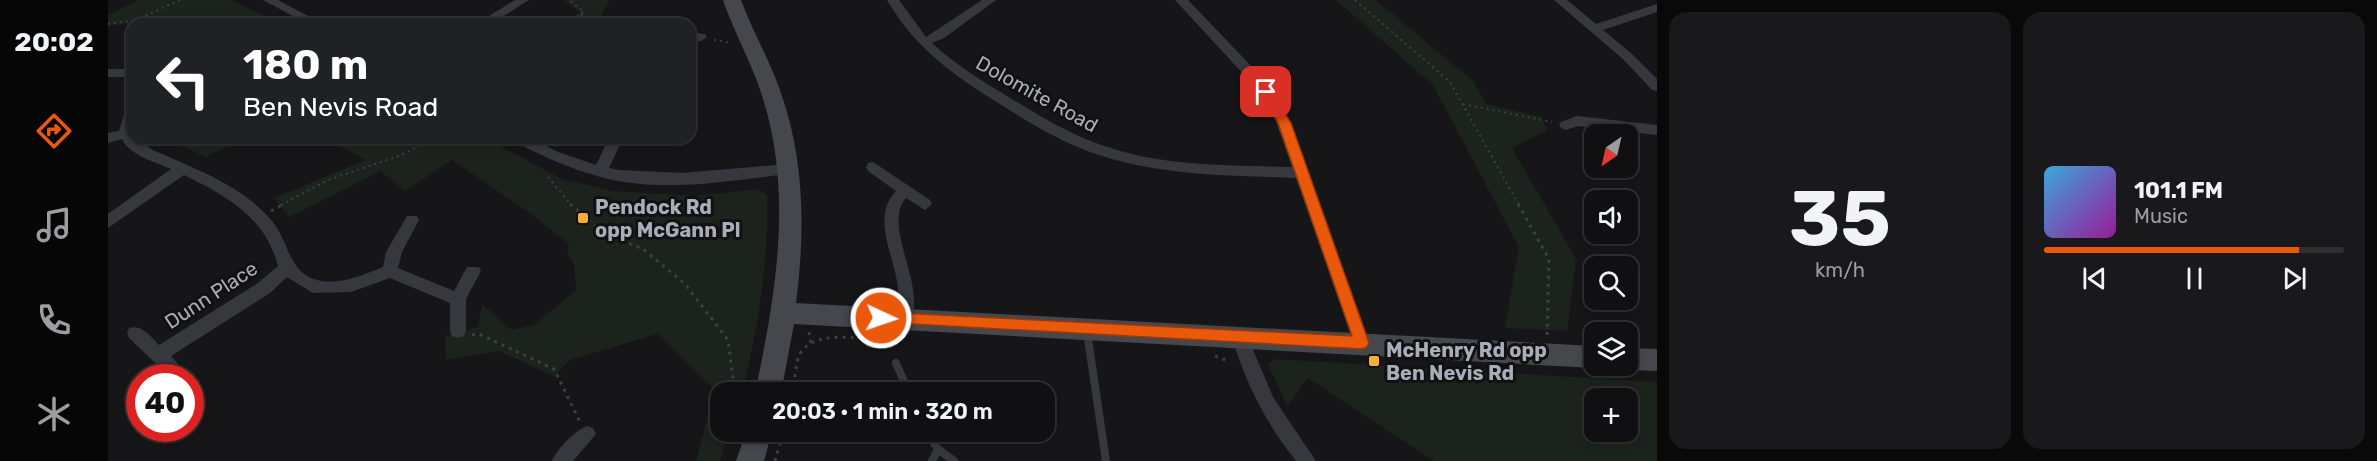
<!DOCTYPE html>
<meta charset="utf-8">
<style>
:root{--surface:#101012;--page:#19191b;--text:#f1f3f6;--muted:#9c9d9f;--line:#303032;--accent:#ea580c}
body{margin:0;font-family:Rubik,sans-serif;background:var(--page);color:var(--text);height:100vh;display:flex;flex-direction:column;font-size:22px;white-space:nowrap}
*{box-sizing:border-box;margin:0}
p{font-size:20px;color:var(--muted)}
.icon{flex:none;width:33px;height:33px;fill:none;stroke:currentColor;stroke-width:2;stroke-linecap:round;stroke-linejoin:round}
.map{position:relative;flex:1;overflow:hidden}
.side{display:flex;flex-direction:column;gap:12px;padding:12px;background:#09090a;width:720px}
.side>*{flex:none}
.top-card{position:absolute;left:18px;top:18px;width:570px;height:126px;border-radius:18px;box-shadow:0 3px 9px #0003,0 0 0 2px var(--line);background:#202124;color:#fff;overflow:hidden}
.needle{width:39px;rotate:214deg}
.fabs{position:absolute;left:1476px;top:124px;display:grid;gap:12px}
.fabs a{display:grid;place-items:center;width:54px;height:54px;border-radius:12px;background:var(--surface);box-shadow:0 3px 9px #0003,0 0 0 2px var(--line);font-size:30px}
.speed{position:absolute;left:18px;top:364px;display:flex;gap:12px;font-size:30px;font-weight:700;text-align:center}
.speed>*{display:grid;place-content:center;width:78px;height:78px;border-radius:50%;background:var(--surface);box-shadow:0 3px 9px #0003,0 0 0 2px var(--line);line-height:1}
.speed .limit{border:9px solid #d22;background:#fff;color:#111}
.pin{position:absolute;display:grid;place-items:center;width:51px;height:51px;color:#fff;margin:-26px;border-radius:12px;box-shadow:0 3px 9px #0006}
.me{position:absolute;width:66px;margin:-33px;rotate:93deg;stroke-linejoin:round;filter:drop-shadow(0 0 4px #0008)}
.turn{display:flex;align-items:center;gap:21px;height:126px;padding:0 18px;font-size:27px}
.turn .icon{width:78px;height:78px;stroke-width:2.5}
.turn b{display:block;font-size:42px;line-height:51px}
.side .tile{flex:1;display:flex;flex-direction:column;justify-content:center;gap:9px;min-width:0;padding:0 21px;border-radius:18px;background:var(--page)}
.side .dial{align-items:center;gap:0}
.dial b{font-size:78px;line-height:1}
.song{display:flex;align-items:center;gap:18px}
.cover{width:72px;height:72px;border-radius:9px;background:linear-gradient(135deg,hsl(200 70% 55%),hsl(300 70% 35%))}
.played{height:6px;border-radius:3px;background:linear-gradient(90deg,var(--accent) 85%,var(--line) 85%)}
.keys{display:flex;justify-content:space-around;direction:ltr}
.side .tiles{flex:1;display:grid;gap:12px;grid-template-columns:repeat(2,1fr)}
.trip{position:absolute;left:602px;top:382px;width:345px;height:60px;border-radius:18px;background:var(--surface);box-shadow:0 3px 9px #0003,0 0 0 2px var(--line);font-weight:600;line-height:60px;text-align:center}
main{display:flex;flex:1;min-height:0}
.tabs{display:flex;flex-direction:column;width:108px;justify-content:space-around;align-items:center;background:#060607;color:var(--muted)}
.tabs .icon{width:42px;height:42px}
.tabs .selected{color:var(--accent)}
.tabs b{font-size:27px;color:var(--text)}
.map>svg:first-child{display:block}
</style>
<main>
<nav class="tabs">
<b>20:02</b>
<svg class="icon selected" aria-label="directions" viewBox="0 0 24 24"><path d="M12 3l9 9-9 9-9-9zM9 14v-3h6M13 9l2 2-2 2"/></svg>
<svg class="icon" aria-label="music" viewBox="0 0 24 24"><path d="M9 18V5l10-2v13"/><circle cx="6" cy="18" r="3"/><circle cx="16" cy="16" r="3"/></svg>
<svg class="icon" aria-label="phone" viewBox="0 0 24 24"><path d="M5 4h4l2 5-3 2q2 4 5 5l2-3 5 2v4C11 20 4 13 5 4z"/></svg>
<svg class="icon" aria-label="climate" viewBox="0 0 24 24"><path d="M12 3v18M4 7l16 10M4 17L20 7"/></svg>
</nav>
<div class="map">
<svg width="1549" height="461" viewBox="0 0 1549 461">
<rect width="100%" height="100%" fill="#161618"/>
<path fill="#1c231d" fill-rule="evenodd" d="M 30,0 L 122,0 L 175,24 L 34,22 L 0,26 L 0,15 Z
M 456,0 L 501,0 L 489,24 L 455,24 L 472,12 Z
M 1228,0 L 1268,0 L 1365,81 L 1378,104 L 1433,117 L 1439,130 L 1404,148 L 1468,259 L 1459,331 L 1397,328 L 1411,247 L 1325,85 Z
M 55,138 L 135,138 L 98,157 Z
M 215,138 L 377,138 L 454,179 L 505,191 L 587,196 L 649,189 L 659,195 C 661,263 650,327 634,393 L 612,393 L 612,432 L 621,432 L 612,461 L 588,461 L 607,390 L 549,334 L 462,360 L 446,376 L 391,351 L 338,360 L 337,336 L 370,327 L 374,304 L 404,330 L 426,325 L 468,290 L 466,265 L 459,254 L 461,244 L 422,213 L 344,160 L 297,191 L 272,171 L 181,217 L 166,198 L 258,160 Z
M 1167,359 L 1549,382 L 1549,461 L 1326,461 L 1200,378 L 1179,406 L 1160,364 ZM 1486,399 L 1520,399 L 1520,432 L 1486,432 Z"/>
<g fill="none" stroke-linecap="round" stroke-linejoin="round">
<path stroke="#3d3f44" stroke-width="2" stroke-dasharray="2 4" stroke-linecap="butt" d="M 1247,0 L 1342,82 L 1411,205
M 473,14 L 480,23
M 32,18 L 72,0
M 0,24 L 28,20 L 62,24
M 459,24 L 476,12 L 461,0
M 466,24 L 481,24
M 606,40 L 623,43
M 1355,104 L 1444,122
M 440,177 L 463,205
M 173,205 L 220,180 L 291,156 L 326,138"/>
<path stroke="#3d3f44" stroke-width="3" stroke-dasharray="3 5" stroke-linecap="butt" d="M 462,204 L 494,232 L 535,249 L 577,284 L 620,340 L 627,393
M 1410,204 L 1441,259 L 1439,336
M 163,211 L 176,204
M 701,332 L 703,344
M 364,335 L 371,334 L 446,369 L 472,422
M 1107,356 L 1120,361
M 685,393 C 687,382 687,361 693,352 C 708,331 743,339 765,338
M 667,461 L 675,432"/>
<path stroke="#37383d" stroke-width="8" d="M 979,332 L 998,461
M 788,363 L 801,393
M 818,432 L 830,449 L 846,461
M 824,461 L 830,449"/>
<path fill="#37383d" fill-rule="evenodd" d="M 155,0 L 170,0 L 215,24 L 200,24 Z
M 407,0 L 421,0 L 383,24 L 368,24 Z
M 779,0 L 791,0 L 818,37 L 874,0 L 888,0 L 836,38 L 824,43 C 847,64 872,80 899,96 C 933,117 967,138 1006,149 C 1063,167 1125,165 1184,167 L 1165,113 L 1138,77 L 1067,0 L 1080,0 L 1148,71 L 1178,112 L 1262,343 L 1260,348 L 1254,350 L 1248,348 L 1246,343 L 1188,178 C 1115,175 1040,176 972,148 C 941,135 912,117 884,99 C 841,72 805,45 779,0 Z
M 1446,0 L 1459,0 L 1488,24 L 1549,4 L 1549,12 L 1495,30 L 1524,54 L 1549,79 L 1549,91 L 1544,90 L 1516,60 Z
M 582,32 L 597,34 L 599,37 L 593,41 L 582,40 Z
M 0,69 L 24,69 L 24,77 L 0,77 Z
M 24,106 L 24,138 C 31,140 39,147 47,151 C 88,169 135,186 164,221 C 180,239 181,274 209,280 C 231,286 255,275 275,267 L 278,252 L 299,216 L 309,216 L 311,220 L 294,252 L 290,268 L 346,291 L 359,267 L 371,267 L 373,271 L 358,299 L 358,331 L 356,336 L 350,338 L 344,336 L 342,331 L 342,303 L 282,278 L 243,292 L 205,293 L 179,277 L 162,293 L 63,356 L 79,374 L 77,378 L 63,378 L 21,338 L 19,333 L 21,328 C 34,324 43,337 51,345 L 150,283 L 170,266 C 157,217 119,196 76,175 L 0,228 L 0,214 L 63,169 C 48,162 22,156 14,139 L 0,143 L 0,133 L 11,131 L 17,111 Z
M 1469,116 L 1549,125 L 1549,135 L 1470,126 L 1458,130 L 1453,128 L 1451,125 L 1453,122 Z
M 403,138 L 422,138 L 450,152 L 488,165 L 501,138 L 515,138 L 501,168 L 511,170 L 574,173 L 680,164 L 687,169 L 680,174 C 619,181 549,194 489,176 C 460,168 432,155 405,141 Z
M 765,162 L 822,200 L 824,204 L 817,210 L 798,198 C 773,226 820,286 802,324 L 796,326 L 790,324 L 788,319 C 790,306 791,294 789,281 C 784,252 764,216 788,191 L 760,171 L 758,167 L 760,163 Z
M 1132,331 L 1138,333 L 1165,397 L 1208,461 L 1188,461 C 1158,424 1138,383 1124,338 L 1126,333 Z
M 479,426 L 485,428 L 488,434 L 465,461 L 444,461 C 449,449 466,431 479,426 Z"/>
<path fill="#45474d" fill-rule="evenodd" d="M 615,0 L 633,0 C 645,32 662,61 673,93 C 697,161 697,233 688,303 L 1486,346 L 1486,366 L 1492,366 L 1486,368 L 686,324 L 673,393 L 647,393 C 667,298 685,198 656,102 C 646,67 627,35 615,0 Z
M 1520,348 L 1549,349 L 1549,371 L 1520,370 L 1511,367 L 1520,366 Z
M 638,432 L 664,432 L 656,461 L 628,461 Z"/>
</g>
<path fill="#ea580c" stroke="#983908" stroke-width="1.5" d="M 1158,88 L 1162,89 L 1183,123 L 1261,343 L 1259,347 L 1254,349 L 768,322 L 766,318 L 768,313 L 773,312 L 1244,336 L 1170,123 L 1152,92 Z"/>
<g fill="#f2b134" stroke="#111113" stroke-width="2">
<rect x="469" y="212" width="12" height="12" rx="3"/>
<rect x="1260" y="355" width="12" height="12" rx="3"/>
</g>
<g text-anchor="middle" stroke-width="6" stroke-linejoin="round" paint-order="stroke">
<g font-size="20" fill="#a8adb8" stroke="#111113">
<text transform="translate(929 94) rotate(29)" y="7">Dolomite Road</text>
<text transform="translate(103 295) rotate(-33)" y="7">Dunn Place</text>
</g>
<g font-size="20" font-weight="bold" fill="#a8adb8" stroke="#111113" text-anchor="start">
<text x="487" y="214">Pendock Rd<tspan x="487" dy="23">opp McGann Pl</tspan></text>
<text x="1278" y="357">McHenry Rd opp<tspan x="1278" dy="23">Ben Nevis Rd</tspan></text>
</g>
</g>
</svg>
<div class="fabs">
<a><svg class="needle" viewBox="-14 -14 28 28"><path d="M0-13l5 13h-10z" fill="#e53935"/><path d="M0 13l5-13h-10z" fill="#9c9d9f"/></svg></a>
<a><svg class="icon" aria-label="sound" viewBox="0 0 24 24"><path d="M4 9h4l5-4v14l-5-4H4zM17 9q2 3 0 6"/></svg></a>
<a><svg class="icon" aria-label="search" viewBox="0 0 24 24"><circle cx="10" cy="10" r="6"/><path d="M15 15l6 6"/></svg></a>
<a><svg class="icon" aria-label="layers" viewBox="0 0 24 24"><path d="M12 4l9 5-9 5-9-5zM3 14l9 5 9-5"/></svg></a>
<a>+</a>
</div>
<div class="speed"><div class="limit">40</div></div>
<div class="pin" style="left:1158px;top:92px;background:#d93025"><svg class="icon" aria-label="arrive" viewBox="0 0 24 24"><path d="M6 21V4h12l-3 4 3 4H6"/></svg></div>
<svg class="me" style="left:773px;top:318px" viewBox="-20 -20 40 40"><circle r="17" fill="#ea580c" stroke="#fff" stroke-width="3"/><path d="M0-11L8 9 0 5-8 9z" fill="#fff"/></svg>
<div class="trip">20:03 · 1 min · 320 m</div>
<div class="top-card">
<div class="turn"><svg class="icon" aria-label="left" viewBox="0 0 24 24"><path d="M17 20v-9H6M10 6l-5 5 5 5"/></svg><div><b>180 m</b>Ben Nevis Road</div></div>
</div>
</div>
<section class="side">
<div class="tiles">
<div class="tile dial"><b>35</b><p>km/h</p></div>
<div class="tile">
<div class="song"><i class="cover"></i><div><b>101.1 FM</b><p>Music</p></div></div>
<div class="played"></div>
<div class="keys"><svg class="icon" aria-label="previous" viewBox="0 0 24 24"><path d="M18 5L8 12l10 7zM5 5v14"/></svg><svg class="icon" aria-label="pause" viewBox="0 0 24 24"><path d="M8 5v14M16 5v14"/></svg><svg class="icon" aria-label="next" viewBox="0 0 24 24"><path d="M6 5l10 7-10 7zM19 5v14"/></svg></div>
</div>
</div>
</section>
</main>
